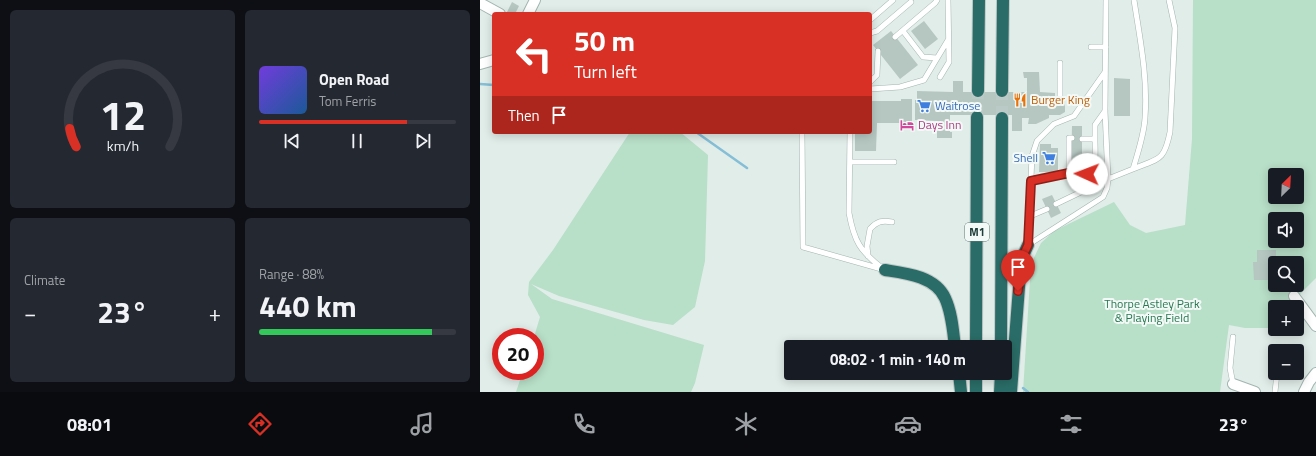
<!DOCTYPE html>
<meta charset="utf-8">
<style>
:root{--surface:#171b24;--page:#242831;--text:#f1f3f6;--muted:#9ea1a6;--line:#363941;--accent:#d93025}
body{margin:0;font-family:"Titillium Web",sans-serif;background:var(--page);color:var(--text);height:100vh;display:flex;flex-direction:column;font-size:15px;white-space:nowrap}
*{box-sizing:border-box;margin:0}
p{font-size:13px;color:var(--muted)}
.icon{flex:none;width:22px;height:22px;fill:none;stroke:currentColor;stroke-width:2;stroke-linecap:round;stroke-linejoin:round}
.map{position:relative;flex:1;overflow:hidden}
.drawer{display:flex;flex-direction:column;gap:10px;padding:10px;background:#0d0f14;width:480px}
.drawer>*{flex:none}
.hud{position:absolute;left:12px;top:12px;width:380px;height:122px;border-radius:4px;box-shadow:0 2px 10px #0003;background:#d93025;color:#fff;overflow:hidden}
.needle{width:26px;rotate:24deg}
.tools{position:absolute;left:788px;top:168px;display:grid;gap:8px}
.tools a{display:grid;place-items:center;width:36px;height:36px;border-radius:4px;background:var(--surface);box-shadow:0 2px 10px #0003;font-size:20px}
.speed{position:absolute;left:12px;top:328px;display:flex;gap:8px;font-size:20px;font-weight:700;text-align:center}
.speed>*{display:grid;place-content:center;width:52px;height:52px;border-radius:50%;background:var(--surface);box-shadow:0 2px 10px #0003;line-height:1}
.speed .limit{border:6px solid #d22;background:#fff;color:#111}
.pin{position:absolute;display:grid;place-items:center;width:34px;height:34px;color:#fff;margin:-41px -17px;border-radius:50% 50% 50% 0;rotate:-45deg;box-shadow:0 0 4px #0007}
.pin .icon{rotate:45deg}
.me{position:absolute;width:44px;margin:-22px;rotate:272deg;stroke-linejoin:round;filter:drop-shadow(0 0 3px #0008)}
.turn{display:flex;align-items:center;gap:14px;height:84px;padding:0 16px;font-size:18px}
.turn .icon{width:52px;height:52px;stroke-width:2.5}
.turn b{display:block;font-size:28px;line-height:34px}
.then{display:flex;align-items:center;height:38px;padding:0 16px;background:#0003;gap:8px;font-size:15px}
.big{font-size:30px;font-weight:700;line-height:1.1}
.drawer .card{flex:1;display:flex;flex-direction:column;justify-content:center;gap:6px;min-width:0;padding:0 14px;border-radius:6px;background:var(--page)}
.drawer .dial{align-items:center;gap:0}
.dial svg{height:104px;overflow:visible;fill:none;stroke:var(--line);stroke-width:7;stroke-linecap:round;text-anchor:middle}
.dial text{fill:var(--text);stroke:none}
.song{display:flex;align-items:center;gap:12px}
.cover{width:48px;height:48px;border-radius:6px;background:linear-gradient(135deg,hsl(260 70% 55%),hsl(210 70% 35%))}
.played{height:4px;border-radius:2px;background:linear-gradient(90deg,var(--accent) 75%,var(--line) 75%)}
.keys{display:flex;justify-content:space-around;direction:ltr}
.heat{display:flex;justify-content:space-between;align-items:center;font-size:22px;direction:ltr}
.charge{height:6px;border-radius:3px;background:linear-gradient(90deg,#34c759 88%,var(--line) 0)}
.drawer .tiles{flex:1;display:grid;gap:10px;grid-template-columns:repeat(2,1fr)}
.trip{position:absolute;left:304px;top:340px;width:228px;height:40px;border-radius:4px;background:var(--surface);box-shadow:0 2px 10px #0003;font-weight:700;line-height:40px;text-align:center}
.tab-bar{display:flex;height:64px;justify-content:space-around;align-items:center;background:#090b0e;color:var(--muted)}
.tab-bar .icon{width:28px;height:28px}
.tab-bar .active{color:var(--accent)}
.tab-bar b{font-size:18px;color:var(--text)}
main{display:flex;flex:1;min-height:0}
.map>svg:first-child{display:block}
</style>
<main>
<section class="drawer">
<div class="tiles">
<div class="card dial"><svg viewBox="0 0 100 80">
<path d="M14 69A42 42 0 1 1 86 69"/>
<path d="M14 69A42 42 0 0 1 9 55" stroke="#d93025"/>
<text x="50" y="56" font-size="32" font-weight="700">12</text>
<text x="50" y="72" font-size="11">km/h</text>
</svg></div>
<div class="card">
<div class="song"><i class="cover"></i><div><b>Open Road</b><p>Tom Ferris</p></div></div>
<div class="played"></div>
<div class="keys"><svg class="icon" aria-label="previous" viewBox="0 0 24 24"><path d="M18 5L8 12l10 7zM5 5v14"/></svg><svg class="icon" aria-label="pause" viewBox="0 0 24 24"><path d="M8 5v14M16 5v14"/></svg><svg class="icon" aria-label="next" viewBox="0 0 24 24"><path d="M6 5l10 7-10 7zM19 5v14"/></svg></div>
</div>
<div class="card"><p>Climate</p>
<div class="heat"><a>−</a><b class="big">23°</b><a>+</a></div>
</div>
<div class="card"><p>Range · 88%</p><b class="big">440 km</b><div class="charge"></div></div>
</div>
</section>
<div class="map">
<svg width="836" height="392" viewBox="0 0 836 392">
<rect width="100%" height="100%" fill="#e1ede9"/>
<path fill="#b8dfc8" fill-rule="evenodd" d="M 713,0 L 836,0 L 836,278 L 814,300 L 814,307 L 795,307 L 795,328 L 765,328 L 749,325 L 740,392 L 543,392 L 551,264 L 561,243 L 574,231 L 634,202 L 650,225 L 666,233 L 705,225 L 712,139 ZM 795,175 L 817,175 L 817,197 L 795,197 ZM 795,219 L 817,219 L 817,241 L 795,241 ZM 795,263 L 817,263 L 817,285 L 795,285 Z
M 150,132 L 200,132 L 228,155 L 225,261 L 215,307 L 193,325 L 164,320 L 79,296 L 51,284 L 72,299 L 224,345 L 215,383 L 211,392 L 36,392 L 43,371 L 55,371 L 55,337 L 54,337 L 60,317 L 48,295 L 49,282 L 73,250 Z"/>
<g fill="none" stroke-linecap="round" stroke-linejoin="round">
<path stroke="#85bed6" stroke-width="2.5" d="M 0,84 L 14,85
M 216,132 L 267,168
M 543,388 L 548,392"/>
</g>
<path fill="#b6c7c2" d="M 32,2 L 39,6 L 35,14 L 31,14 L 27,12 Z
M 444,21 L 458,39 L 445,49 L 431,31 Z
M 411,31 L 438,65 L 420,79 L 393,45 Z
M 543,72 L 559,72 L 560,92 L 575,93 L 575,97 L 585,97 L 585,112 L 580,115 L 569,115 L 569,118 L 556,124 L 548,124 L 549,118 L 542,118 L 542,131 L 532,131 L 532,115 L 470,115 L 470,132 L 472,132 L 472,138 L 457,138 L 457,121 L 435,120 L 435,100 L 437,100 L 437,91 L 473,92 L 473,81 L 483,81 L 483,92 L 547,92 L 547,78 L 544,78 Z
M 634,78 L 650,79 L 650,116 L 634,116 Z
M 421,99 L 432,99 L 432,127 L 422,127 L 423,123 L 397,123 L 396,151 L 375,151 L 375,132 L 390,132 L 390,101 L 421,101 Z
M 592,126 L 602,126 L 602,164 L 591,164 Z
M 560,144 L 571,144 L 571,148 L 578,148 L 578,172 L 559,172 Z
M 572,195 L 581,213 L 571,218 L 562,199 Z
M 777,250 L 796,250 L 796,260 L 809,260 L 809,263 L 795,263 L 795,277 L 791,277 L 791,280 L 774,280 L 773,262 L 777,262 Z"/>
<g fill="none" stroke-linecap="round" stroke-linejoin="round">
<path stroke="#bacac6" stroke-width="12" stroke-dasharray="12 6" stroke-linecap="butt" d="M 497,117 L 498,91
M 522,118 L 522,91"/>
<g stroke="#a3b5b1" stroke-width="6">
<path id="service" d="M 390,20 L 413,0
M 423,31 L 443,57 L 457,58
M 390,33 L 397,31 L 431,2
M 415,37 L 455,3 L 457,0
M 611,47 L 626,47
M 580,63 L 580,97
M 460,77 L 469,62 L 468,0
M 390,82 L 397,75 L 398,51
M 390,89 L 420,87 L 444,80 L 468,40
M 322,132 L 323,247 L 405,270
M 370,132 L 369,213 C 374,241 380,251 402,268
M 602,139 L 615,139 L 615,125 L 625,111
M 370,162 L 414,162
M 653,169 C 679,158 684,162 690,132 L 695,28 L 689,0
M 589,173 C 619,179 615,162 615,139
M 551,181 L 589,173 L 589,138 L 592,138
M 576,204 L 628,179 L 653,169 C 658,152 664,135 665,118 C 668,78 660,39 654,0
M 548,217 L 567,209
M 548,245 L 623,197 L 627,188 L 628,179 L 625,111 L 626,0
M 548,245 L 552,156 L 557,141 L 574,124 L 594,116 L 625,72
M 388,256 L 387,246 L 390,229 C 397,221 403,220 412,222
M 753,384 L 750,368 L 753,337
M 795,392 L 797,373"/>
</g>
<g stroke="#a3b5b1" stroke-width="12">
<path id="minor" d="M 0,3 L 20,14
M 48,14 L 55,0
M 0,64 L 14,60
M 814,296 L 836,326
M 753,384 L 775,392
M 824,392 L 829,382 L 836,373"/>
</g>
<g stroke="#c1c9c8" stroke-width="14">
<path id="motorway" d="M 498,91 L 499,0
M 522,91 L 523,0
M 405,270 C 425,273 455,276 465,298 C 472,313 473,331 475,347
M 496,347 L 497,117
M 521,347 L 522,118
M 479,373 L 481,392
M 496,392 L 496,373
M 520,392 L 521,373
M 531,392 L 540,274 L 542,258 L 548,245"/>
</g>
<use href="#service" stroke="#fff" stroke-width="5"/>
<use href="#minor" stroke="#fff" stroke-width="10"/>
<use href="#motorway" stroke="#2a6d68" stroke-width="12"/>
</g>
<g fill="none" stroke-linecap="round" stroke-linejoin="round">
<g stroke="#8d1f18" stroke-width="10">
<path id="route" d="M 538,291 L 542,258 L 548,245 L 551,181 L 589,173 L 598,174 L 607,174"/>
</g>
<use href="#route" stroke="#d93025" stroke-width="7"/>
</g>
<defs>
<g id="restaurant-bare" transform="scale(1.08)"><path d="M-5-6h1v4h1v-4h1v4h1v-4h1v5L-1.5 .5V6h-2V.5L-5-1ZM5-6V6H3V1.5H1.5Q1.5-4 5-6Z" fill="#e8710a" stroke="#f2f9f6" stroke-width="2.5" paint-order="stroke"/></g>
<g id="supermarket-bare" transform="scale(1.08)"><path d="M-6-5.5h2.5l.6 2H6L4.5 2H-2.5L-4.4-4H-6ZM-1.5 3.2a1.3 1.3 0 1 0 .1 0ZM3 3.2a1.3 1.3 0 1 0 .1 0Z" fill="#3f7fe0" stroke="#f2f9f6" stroke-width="2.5" paint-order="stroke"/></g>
<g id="hotel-bare" transform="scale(1.08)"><path d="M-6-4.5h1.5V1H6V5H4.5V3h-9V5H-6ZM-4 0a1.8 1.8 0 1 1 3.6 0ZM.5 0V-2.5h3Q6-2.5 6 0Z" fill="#d1479c" stroke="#f2f9f6" stroke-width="2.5" paint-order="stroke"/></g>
</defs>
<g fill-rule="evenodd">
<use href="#restaurant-bare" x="540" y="100"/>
<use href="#supermarket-bare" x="444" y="106"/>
<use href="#hotel-bare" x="427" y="125"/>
<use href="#supermarket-bare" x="569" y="158"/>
</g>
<g text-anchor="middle" stroke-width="4" stroke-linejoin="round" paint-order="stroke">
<rect fill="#f2f9f6" stroke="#5f7673" stroke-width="1" x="485" y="223" width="24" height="18" rx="3"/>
<g font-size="11" font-weight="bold" fill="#203e3b">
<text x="497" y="236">M1</text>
</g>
<g font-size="12" fill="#c56008" stroke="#f2f9f6" text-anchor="start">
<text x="551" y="104">Burger King</text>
</g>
<g font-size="12" fill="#366cbe" stroke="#f2f9f6" text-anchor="start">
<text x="455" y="110">Waitrose</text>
<text x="558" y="162" text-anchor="end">Shell</text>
</g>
<g font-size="12" fill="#b23c85" stroke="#f2f9f6" text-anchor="start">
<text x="438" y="129">Days Inn</text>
</g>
<g font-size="12" fill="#277852" stroke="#f2f9f6">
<text x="672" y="308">Thorpe Astley Park<tspan x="672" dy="14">&amp; Playing Field</tspan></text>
</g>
</g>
</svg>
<div class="tools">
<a><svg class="needle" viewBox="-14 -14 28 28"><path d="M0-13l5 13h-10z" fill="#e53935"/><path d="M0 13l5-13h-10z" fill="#9ea1a6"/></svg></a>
<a><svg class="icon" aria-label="sound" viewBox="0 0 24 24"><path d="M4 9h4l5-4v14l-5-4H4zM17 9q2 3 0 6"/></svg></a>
<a><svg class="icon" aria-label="search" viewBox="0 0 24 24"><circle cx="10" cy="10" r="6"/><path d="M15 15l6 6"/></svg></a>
<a>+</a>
<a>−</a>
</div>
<div class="speed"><div class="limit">20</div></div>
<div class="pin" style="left:538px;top:291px;background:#d93025"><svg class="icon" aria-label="arrive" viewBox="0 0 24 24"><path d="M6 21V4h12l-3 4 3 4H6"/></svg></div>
<svg class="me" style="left:607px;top:174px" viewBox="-20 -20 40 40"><circle r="19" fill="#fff"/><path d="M0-13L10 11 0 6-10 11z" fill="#d93025"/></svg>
<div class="trip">08:02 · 1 min · 140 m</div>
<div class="hud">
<div class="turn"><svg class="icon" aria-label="left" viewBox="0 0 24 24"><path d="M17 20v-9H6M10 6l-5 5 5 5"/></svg><div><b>50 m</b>Turn left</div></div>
<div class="then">Then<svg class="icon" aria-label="arrive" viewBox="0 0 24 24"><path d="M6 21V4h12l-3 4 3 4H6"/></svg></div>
</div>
</div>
</main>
<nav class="tab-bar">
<b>08:01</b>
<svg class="icon active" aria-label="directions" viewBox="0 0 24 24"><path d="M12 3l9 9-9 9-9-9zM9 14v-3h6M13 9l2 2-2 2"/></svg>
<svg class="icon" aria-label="music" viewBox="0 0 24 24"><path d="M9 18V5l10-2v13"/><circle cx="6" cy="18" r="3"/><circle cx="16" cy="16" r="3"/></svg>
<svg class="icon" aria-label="phone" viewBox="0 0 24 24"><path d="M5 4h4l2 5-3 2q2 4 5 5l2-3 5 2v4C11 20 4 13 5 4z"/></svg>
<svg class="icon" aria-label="climate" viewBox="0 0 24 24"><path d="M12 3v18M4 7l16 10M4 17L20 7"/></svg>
<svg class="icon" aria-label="car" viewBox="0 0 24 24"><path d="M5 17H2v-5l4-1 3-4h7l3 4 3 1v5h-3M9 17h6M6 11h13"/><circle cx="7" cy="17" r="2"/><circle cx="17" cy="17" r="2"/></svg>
<svg class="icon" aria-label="filters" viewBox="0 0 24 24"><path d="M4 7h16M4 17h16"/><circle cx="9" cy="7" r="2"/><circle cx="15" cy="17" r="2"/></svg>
<b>23°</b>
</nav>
